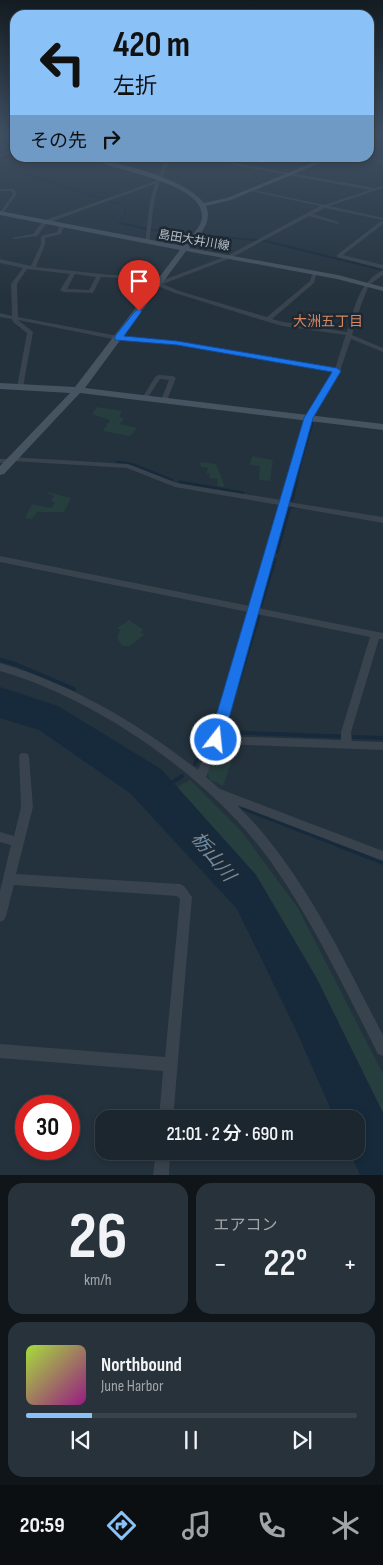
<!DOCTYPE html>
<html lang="ja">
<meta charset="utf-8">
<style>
:root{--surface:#1b262e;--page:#28323a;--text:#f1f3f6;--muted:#a0a5aa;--line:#39434a;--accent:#8ac1f7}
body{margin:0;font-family:"Sofia Sans Condensed","Noto Sans JP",sans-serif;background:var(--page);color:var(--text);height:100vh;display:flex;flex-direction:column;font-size:19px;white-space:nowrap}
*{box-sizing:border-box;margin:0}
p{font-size:16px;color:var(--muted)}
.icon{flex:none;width:28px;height:28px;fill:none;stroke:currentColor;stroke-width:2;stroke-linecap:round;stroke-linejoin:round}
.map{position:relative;height:1175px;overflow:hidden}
.drawer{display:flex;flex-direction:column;gap:8px;padding:8px;background:#0f1519;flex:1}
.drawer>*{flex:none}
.hud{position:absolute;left:10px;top:10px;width:364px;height:152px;border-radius:15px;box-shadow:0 2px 8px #0003,0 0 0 1px var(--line);background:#8ac1f7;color:#111;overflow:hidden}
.speed{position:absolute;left:15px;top:1095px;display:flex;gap:10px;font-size:25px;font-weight:700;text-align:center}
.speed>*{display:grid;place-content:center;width:65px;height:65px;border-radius:50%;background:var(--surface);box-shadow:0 2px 8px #0003,0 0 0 1px var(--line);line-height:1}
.speed .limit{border:8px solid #d22;background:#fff;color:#111}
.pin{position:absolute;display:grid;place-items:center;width:42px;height:42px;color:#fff;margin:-51px -21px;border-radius:50% 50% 50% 0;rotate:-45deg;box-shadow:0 0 5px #0007}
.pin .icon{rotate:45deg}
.me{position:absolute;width:55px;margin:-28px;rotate:16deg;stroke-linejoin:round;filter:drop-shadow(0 0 4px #0008)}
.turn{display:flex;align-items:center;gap:18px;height:105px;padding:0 20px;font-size:22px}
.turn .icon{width:65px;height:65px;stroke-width:2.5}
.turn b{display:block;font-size:35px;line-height:42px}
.then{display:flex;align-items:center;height:48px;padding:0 20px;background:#0003;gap:10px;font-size:19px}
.big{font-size:38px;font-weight:600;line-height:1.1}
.drawer .widget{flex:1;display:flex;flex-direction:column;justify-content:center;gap:8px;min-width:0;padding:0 18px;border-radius:15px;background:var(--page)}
.drawer .dial{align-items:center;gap:0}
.dial b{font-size:65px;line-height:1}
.song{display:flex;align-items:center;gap:15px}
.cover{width:60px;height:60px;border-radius:8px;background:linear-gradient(135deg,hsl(80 70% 55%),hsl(310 70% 35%))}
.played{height:5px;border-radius:2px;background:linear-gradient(90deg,var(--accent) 20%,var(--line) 20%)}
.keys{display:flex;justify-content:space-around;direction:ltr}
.heat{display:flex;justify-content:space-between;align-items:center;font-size:28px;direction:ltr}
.drawer .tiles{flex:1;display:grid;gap:8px;grid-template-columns:1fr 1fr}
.widget:last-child{grid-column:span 2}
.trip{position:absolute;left:95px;top:1110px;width:270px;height:50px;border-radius:15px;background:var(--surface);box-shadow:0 2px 8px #0003,0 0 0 1px var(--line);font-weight:600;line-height:50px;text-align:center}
.tab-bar{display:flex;height:80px;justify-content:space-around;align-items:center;background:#0b0f12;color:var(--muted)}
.tab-bar .icon{width:35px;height:35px}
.tab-bar .active{color:var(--accent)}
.tab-bar b{font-size:22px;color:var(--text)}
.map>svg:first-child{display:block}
</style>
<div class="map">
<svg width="383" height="1175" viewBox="0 0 383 1175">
<rect width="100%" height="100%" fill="#24323d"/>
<path fill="#263e3e" d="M 97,407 L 122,411 L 119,417 L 124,418 L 120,424 L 137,428 L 130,436 L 103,431 L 110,420 L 92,414 Z
M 252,456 L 273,460 L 270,481 L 259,480 L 260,466 L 250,465 Z
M 200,462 L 216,464 L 225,487 L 217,486 L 218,479 L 209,478 L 210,474 L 206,473 L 208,468 L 201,467 Z
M 48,492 L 71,498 L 64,512 L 37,512 L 32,519 L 25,518 L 32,504 L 51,508 L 55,503 L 51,501 L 54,496 L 47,493 Z
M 129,620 L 143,630 L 140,633 L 145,634 L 130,646 L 122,646 L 117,638 L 120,630 L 117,628 Z
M 220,744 L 237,745 L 223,786 L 210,780 L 207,773 Z
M 190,780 L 242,832 L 298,908 L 383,1074 L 383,1113 L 317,979 L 256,875 L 177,787 Z"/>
<path fill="#172a3b" d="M 0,687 L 58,706 L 161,769 L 256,875 L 317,979 L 383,1113 L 383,1175 L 360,1175 L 349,1151 L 356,1151 L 356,1119 L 335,1119 L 296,1030 L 237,909 L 130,793 L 39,730 L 0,718 Z"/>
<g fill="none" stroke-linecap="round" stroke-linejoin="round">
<path stroke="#172a3b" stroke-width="1" d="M 0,166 L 119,204 L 127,212 L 119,223 L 126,225"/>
<path stroke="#172a3b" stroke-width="2" d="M 121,223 L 151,230 L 265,241 L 383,270"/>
<path stroke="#172a3b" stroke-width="2.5" d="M 303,455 L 312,424
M 117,462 L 132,464 L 172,480
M 296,481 L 302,458"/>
<path stroke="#172a3b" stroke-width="3" d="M 180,482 L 243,493
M 292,500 L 297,480
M 277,552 L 290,506 L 294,507
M 261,606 L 275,560
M 0,660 L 6,662
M 245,662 L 259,616"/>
<path stroke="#172a3b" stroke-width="4" d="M 1,660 L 15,664 L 74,689
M 238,683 L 245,660
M 230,711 L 223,732 L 383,738
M 195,764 L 208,731 L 212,731
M 170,784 L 182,776
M 243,808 L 383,863"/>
<path fill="#38434d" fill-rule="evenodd" d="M 15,150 L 15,152 L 0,156 L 0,154 Z
M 167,158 L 171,158 L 160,180 L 154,202 L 149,244 L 145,243 L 150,202 L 155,184 L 47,223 L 37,236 L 14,239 L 12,238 L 33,234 L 43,221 L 156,181 Z
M 216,158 L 220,158 L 234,163 L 375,188 L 383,186 L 383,188 L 329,206 L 383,218 L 383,220 L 325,208 L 313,214 L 338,222 L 338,224 L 309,216 L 231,258 L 163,284 L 179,291 L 267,317 L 310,281 L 313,272 L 317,272 L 314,283 L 272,319 L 283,322 L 347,332 C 355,307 358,283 383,270 L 383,275 L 369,285 L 361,305 L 352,335 L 383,348 L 383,352 L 351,339 L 340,371 L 311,418 L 288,502 L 383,517 L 383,523 L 287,506 L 258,608 L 383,633 L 383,639 L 379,639 L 351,732 L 352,741 L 383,742 L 383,750 L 219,744 L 206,777 L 220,789 L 383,851 L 383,861 L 237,805 C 302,869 341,955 383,1035 L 383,1056 L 378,1054 C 345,989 313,922 271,862 C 212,779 98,699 0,671 L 0,663 C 72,684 139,724 198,770 L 211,740 L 248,612 L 0,562 L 0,556 L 250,606 L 279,505 L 175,487 L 127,468 L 13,461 L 10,463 L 0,463 L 0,459 L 7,459 L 11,457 L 128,464 L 177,483 L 281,500 L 305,418 L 333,372 L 177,345 L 118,340 L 18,320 L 33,332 L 23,387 L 22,388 L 18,388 L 17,387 L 27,333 L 13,322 L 12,319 L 0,317 L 0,313 L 12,316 L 11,284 L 23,268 L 0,263 L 0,259 L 31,266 L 41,244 L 41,236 L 57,232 L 60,225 L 62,224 L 64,225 L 61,234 L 45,238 L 45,244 L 36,267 L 112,275 L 141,275 L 158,282 L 227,256 L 320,206 L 251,191 L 249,189 L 324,205 L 370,190 L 233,165 ZM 27,269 L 70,274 L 60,290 L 63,292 L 93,293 L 101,277 L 140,279 L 175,293 L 265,321 L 282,326 L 346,335 L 345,337 L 335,369 L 177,341 L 118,336 L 18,317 L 17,284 ZM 75,274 L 96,277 L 89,290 L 67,289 ZM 257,614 L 370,637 L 341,732 L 341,740 L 222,736 Z
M 359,158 L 365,158 L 383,161 L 383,163 Z
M 0,189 L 14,189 L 17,194 L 2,214 L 0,213 L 13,194 L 11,191 L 0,191 Z
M 381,221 L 383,221 L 383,224 L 343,255 L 383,265 L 383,269 L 337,257 L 337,255 Z
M 158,375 L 173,376 L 176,378 L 167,400 L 164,402 L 161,400 L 169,380 L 160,379 L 147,399 L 143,399 L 142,398 L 155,377 Z
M 24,753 L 28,754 L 29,757 L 33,807 L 16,874 L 180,884 L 184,886 L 192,897 L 173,1119 L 159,1119 L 163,1071 L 0,1058 L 0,1044 L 165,1057 L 180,899 L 177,896 L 14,885 L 6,916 L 4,920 L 0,922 L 0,891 L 11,845 L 0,842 L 0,832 L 14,836 L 21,807 L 19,757 L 20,754 Z
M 156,1151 L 170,1151 L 169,1175 L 153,1175 Z"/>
<path fill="#465360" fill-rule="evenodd" d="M 383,134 L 383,137 L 369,143 L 369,139 Z
M 88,158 L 96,158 C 126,166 183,177 204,203 L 227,198 L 325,158 L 332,158 L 231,200 L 206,206 C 213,223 199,235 189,248 L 338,275 L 383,287 L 383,291 L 337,279 L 186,251 L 85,388 L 383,424 L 383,430 L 80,393 L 4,474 L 0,475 L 0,466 L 70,393 L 0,389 L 0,383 L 75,387 L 180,250 L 0,215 L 0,211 L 183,246 C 188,239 198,230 201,222 C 214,183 108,170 88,158 Z"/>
</g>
<linearGradient id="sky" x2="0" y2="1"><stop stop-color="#141c22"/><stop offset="0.45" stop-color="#3f4f62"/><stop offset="1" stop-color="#3f4f62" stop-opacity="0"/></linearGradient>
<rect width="383" height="298" fill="url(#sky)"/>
<path fill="#1a73e8" stroke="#114b97" d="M 139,309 L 142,311 L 124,336 L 177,341 L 337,368 L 341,371 L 313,418 L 223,740 L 221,744 L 216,745 L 211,744 L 209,740 L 304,418 L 332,372 L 177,345 L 115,340 L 115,336 L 136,310 Z"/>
<g text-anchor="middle" stroke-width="5" stroke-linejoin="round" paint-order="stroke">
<g font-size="12" fill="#b4bec8" stroke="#1d2832">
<text transform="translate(194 240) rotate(10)" y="4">島田大井川線</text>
</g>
<g font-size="14" fill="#d48763" stroke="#1d2832">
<text x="328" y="326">大洲五丁目</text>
</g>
<g font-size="19" font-style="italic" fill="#6d8da7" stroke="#1d2832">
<text transform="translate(214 856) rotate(51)" y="7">栃山川</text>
</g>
</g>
</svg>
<div class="speed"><div class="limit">30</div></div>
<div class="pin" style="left:139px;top:311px;background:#d93025"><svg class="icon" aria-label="arrive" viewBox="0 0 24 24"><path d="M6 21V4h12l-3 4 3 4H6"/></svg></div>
<svg class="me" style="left:216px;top:740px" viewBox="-20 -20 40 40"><circle r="17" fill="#1a73e8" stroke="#fff" stroke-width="3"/><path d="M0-11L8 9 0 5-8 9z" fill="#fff"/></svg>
<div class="trip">21:01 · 2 分 · 690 m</div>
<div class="hud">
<div class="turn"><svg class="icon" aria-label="left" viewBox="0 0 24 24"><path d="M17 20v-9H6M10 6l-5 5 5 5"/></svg><div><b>420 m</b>左折</div></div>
<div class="then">その先<svg class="icon" aria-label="right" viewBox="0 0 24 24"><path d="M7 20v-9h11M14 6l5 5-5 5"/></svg></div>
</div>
</div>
<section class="drawer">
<div class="tiles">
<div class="widget dial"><b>26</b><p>km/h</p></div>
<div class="widget"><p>エアコン</p>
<div class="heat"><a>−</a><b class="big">22°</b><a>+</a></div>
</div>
<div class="widget">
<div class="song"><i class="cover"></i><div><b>Northbound</b><p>June Harbor</p></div></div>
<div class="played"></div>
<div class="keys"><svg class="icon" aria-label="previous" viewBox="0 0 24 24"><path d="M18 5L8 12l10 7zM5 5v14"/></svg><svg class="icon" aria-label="pause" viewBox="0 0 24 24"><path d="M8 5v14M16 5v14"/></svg><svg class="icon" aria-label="next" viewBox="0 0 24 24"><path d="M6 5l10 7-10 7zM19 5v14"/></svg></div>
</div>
</div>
</section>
<nav class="tab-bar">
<b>20:59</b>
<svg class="icon active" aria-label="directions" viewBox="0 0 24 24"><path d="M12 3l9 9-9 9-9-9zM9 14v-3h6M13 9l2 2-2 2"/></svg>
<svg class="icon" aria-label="music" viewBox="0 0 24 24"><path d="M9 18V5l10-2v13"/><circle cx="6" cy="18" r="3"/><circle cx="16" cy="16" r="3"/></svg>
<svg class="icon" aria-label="phone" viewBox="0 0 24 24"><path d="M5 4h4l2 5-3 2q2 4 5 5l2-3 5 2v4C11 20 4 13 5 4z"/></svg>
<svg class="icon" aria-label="climate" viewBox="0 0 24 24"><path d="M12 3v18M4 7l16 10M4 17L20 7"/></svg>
</nav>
